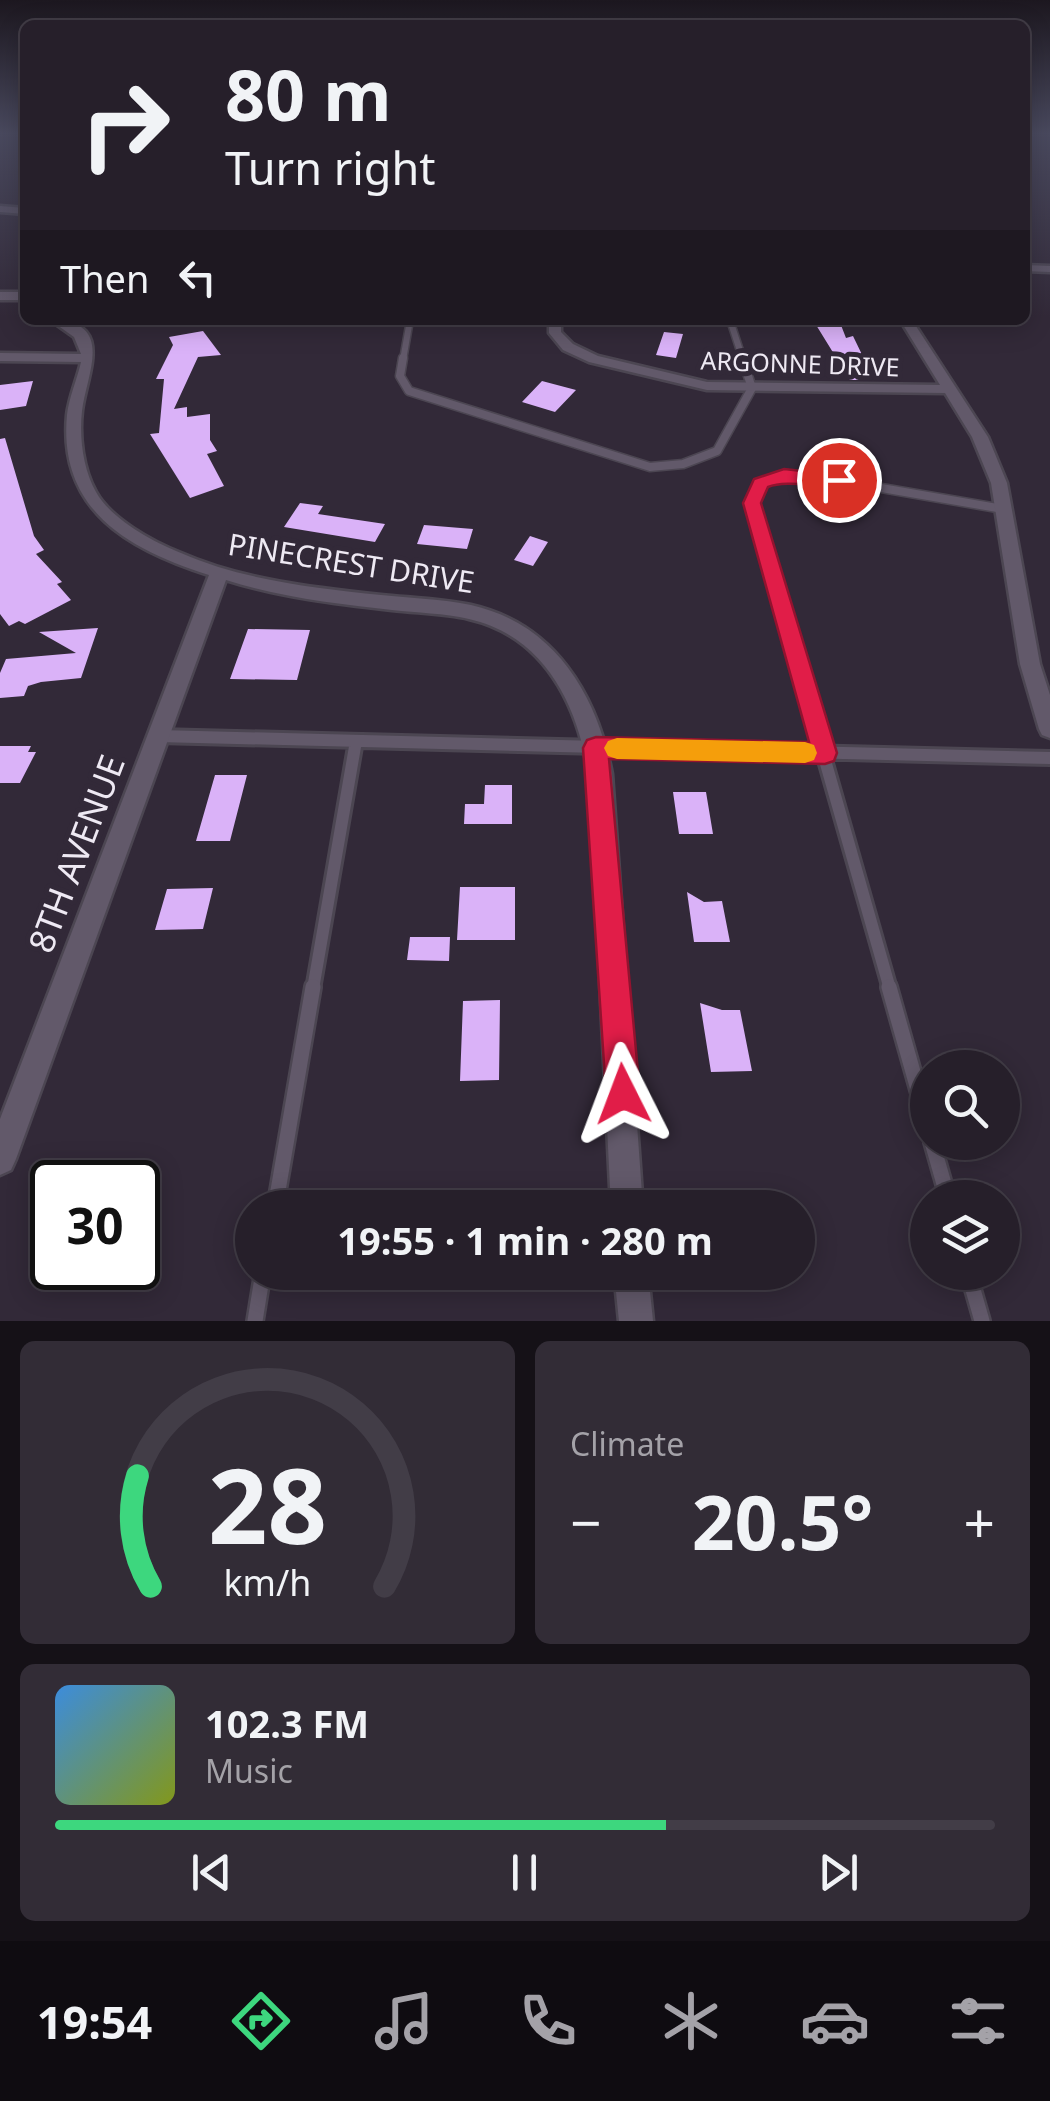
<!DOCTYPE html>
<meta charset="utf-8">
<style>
:root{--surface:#261f2a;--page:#322c36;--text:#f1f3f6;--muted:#a4a2a8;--line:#423d47;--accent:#3dd77e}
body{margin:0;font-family:"Noto Sans",sans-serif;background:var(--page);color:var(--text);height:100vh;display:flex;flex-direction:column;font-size:38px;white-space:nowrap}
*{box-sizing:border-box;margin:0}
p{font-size:32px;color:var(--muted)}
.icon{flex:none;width:55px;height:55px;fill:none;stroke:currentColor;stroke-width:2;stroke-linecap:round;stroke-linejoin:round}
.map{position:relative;height:1321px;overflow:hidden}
.details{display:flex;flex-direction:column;gap:20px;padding:20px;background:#151117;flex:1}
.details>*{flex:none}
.top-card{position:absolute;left:20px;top:20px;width:1010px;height:305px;border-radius:15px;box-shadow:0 5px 25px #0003,0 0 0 2px var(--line);background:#261f2a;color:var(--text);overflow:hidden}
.buttons{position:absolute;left:910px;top:1050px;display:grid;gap:20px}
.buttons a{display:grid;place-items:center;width:110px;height:110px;border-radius:50%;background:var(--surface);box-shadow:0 5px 25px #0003,0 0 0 2px var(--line);font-size:50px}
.speed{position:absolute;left:30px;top:1160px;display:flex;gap:20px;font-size:50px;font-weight:700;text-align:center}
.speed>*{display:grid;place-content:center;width:130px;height:130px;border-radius:50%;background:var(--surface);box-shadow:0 5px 25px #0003,0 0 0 2px var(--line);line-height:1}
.speed .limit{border:5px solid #111;border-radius:15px;background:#fff;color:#111}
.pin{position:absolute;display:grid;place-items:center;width:85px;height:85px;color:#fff;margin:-42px;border:5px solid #fff;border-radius:50%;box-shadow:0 2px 10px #0007}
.me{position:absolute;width:110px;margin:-55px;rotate:357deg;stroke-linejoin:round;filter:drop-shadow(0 0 8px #0008)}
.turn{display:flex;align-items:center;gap:35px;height:210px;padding:0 40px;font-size:45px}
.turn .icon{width:130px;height:130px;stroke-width:2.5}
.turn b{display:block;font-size:70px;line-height:85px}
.then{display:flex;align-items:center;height:95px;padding:0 40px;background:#0003;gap:20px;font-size:38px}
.big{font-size:75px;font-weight:700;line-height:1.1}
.details .card{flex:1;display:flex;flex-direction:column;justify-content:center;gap:15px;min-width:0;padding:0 35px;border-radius:15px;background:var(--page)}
.details .dial{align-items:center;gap:0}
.dial svg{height:260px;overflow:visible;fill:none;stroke:var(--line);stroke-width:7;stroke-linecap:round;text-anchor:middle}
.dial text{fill:var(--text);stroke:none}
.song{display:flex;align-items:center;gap:30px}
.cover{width:120px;height:120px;border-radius:15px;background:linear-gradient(135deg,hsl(210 70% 55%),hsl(70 70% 35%))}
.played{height:10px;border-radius:5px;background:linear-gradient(90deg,var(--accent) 65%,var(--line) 65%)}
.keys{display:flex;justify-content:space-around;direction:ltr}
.heat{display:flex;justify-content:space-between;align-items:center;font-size:55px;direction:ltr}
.details .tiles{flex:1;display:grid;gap:20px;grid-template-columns:1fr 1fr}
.card:last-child{grid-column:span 2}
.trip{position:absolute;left:235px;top:1190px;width:580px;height:100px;border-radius:50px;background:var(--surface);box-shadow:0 5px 25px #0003,0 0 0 2px var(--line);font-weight:700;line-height:100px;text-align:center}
.tab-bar{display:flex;height:160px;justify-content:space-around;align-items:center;background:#0f0c11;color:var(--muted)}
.tab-bar .icon{width:70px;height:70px}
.tab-bar .active{color:var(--accent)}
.tab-bar b{font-size:45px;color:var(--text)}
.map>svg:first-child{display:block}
</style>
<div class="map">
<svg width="1050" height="1321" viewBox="0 0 1050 1321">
<rect width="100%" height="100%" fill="#322938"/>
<path fill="#dab2f8" d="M 813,320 L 839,320 L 846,338 L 853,336 L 867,365 L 855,365 L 860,380 L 850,380 Z
M 203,331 L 221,355 L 198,357 L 174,409 L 187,407 L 187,417 L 210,414 L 210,440 L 217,451 L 207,454 L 224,486 L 190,498 L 150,434 L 159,433 L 164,379 L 156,379 L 173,345 L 169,337 Z
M 664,332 L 683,334 L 676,358 L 656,355 Z
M 33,381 L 26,406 L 0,410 L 0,385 Z
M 542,381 L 576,390 L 555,412 L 522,402 Z
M 5,438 L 34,536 L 44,550 L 36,554 L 62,582 L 57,584 L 71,600 L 25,624 L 19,621 L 9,626 L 0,614 L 0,439 Z
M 300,503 L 323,506 L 318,514 L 385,524 L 375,542 L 284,527 Z
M 424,525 L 473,529 L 467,549 L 417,544 Z
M 530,536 L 548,542 L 533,566 L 514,560 Z
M 98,628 L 81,678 L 41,682 L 28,686 L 24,696 L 0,698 L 0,673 L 6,659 L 76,653 L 39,632 Z
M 248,629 L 310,630 L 297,680 L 230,679 Z
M 0,746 L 31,746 L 28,752 L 36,752 L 20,783 L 0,783 Z
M 215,775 L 247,775 L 230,841 L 196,841 Z
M 485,785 L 512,785 L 512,824 L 464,824 L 465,804 L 484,804 Z
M 673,792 L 706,792 L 713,834 L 679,834 Z
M 460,887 L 515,887 L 515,940 L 457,940 Z
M 213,888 L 203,929 L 155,930 L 167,889 Z
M 687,892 L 704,902 L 722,901 L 730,942 L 694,942 Z
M 410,937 L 450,937 L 449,961 L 407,960 Z
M 500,1000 L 499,1080 L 460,1081 L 463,1001 Z
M 700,1003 L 722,1010 L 740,1010 L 752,1071 L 711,1072 Z"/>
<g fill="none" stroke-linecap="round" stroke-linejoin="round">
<g stroke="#4c4652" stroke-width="9">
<path id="lane-far4" d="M 730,320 L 743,360
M 403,360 L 410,320"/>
</g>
<g stroke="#4c4652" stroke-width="11">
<path id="lane-far3" d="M 403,358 L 400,376 L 409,391 L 650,467 L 683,464 L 717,451 L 752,388 L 742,358
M 757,522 L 752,503 L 760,483 L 785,475 L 806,475 L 1003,509"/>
</g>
<g stroke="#4c4652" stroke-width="15">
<path id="lane-far2" d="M 757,520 L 816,728"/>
</g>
<g stroke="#4c4652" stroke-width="18">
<path id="lane-far1" d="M 815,725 L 890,989
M 158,736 L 1050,758
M 313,989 L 356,741"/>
</g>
<g stroke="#4c4652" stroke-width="20">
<path id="lane" d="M 889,987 L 928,1125
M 932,1142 L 948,1198
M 275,1208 L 313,987
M 968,1272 L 982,1321
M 255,1321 L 263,1272"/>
</g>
<g stroke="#4c4652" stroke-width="5">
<path id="street" d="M 0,206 L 25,208 L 25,214 L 0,212 Z
M 1025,265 L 1050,266 L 1050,272 L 1025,271 Z
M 0,292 L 25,292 L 25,300 L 0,300 Z
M 50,320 C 117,320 86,375 82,411 C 79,437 83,469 96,492 C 111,519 153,542 181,553 C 242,580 315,588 381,595 C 410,598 442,599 471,605 C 555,624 597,695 612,774 L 643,1208 L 611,1208 L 591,796 C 584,719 552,638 469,619 C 444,613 417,613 392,610 C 337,604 279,597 226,580 L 16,1159 L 11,1170 L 0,1175 L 0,1119 L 209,575 C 130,550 58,511 67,415 C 69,397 77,380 81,362 L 0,361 L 0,353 L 81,354 L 74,337 Z
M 549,320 L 561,320 L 561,332 L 573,344 L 598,356 L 707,382 L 940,385 L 900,320 L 912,320 L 988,437 L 1007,483 L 1040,664 L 1050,695 L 1050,738 L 1042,735 L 1039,729 L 1020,664 L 991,483 L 972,437 L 945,393 L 707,390 L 589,362 L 563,350 L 549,333 Z
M 614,1272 L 648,1272 L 653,1321 L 619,1321 Z"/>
</g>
<use href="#lane-far4" stroke="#62596a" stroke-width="6"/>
<use href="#lane-far3" stroke="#62596a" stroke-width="8"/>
<use href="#lane-far2" stroke="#62596a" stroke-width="10"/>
<use href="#lane-far1" stroke="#62596a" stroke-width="12"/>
<use href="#lane" stroke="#62596a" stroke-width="15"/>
<use href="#street" fill="#62596a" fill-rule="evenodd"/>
</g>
<linearGradient id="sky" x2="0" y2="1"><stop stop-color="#1c171f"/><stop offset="0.42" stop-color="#49495e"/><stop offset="1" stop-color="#49495e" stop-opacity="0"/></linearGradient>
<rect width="1050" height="317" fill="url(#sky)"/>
<path fill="#e11d48" stroke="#92132f" stroke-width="2.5" d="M 784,469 L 839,475 L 848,480 C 833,492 792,478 768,487 L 761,503 L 837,753 L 834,761 L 825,764 L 609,759 L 640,1094 L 635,1106 L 623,1111 L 611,1106 L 606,1094 L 583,748 L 587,740 L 596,737 L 809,742 L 743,503 L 754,479 Z"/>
<path fill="#f59e0b" d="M 617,738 L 805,742 L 814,745 L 817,753 L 814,760 L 805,763 L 617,759 L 608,756 L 604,748 L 608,741 Z"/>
<g text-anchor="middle" stroke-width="10" stroke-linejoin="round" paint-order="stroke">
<g font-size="25" fill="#eee9f3" stroke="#322938">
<text transform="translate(800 364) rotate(2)" y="9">ARGONNE DRIVE</text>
</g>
<g font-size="30" fill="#eee9f3" stroke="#322938">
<text transform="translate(351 564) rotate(9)" y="10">PINECREST DRIVE</text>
</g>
<g font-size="35" fill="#eee9f3" stroke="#322938">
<text transform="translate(77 854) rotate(-69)" y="12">8TH AVENUE</text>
</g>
</g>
</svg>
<div class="buttons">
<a><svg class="icon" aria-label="search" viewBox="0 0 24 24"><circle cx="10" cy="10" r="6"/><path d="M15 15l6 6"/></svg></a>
<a><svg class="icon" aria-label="layers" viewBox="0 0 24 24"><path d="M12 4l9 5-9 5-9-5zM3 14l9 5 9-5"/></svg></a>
</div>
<div class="speed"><div class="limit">30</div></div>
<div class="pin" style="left:839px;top:480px;background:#d93025"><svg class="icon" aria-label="arrive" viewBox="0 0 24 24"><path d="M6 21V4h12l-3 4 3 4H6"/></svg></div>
<svg class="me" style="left:623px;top:1094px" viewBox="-20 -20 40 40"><path d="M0-17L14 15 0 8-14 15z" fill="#e11d48" stroke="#fff" stroke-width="4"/></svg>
<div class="trip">19:55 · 1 min · 280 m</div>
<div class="top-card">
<div class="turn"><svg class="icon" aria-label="right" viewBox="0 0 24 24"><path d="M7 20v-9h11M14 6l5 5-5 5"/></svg><div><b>80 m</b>Turn right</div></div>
<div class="then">Then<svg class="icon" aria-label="left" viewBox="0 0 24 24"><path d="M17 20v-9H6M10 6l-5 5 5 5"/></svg></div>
</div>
</div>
<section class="details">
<div class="tiles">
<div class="card dial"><svg viewBox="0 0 100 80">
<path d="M14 69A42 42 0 1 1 86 69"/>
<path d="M14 69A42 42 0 0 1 10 35" stroke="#3dd77e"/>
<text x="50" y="56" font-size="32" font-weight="700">28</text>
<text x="50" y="72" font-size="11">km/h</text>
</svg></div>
<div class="card"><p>Climate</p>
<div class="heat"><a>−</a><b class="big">20.5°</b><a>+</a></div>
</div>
<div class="card">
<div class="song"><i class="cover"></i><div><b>102.3 FM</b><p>Music</p></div></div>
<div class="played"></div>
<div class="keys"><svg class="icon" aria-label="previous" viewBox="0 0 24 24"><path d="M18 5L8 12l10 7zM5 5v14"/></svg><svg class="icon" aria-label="pause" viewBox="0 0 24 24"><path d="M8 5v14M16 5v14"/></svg><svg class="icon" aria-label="next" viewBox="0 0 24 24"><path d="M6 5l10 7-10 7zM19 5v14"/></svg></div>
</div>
</div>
</section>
<nav class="tab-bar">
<b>19:54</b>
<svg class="icon active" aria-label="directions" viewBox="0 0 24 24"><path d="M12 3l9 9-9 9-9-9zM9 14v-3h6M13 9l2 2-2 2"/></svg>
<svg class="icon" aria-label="music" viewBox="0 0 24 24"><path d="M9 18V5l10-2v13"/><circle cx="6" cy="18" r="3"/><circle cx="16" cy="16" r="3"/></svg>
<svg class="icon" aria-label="phone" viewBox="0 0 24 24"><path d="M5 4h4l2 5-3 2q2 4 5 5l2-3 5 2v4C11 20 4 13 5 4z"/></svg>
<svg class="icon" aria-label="climate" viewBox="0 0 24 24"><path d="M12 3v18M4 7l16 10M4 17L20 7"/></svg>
<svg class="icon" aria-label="car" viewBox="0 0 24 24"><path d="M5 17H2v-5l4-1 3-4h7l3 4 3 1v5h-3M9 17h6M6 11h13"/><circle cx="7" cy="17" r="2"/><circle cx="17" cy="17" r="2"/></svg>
<svg class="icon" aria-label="filters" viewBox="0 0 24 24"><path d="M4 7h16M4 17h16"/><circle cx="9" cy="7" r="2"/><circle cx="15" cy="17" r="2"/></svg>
</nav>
